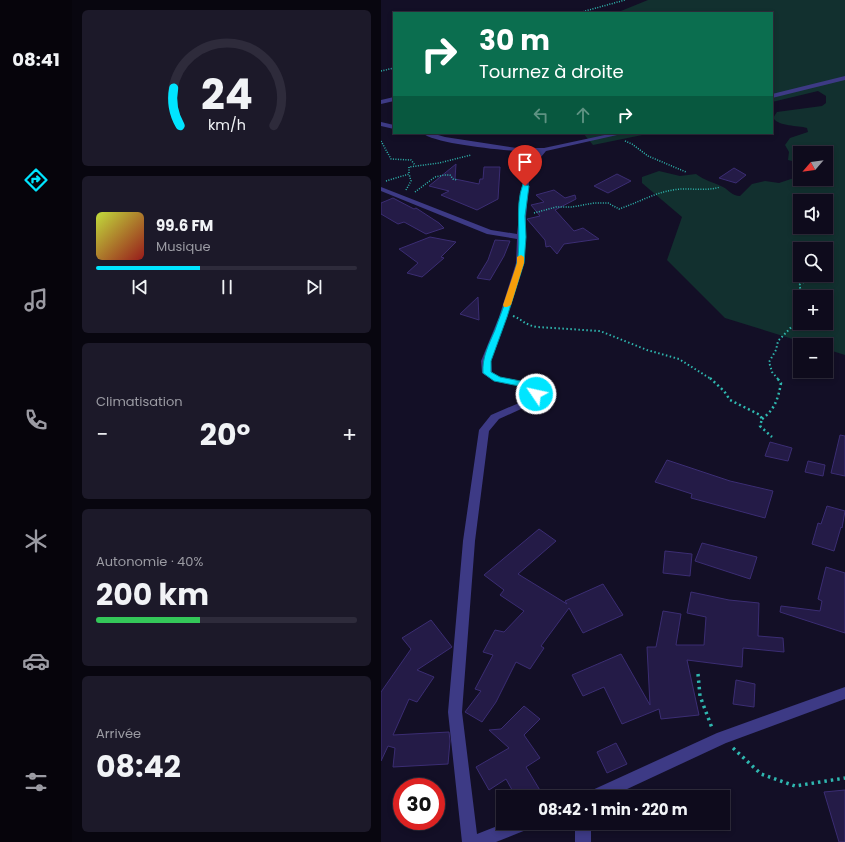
<!DOCTYPE html>
<html lang="fr">
<meta charset="utf-8">
<style>
:root{--surface:#0e0b1c;--page:#1c1929;--text:#f1f3f6;--muted:#9b9ba3;--line:#2e2b3b;--accent:#00e5ff}
body{margin:0;font-family:Poppins,sans-serif;background:var(--page);color:var(--text);height:100vh;display:flex;flex-direction:column;font-size:15px;white-space:nowrap}
*{box-sizing:border-box;margin:0}
p{font-size:13px;color:var(--muted)}
.icon{flex:none;width:22px;height:22px;fill:none;stroke:currentColor;stroke-width:2;stroke-linecap:round;stroke-linejoin:round}
.map{position:relative;flex:1;overflow:hidden}
.panel{display:flex;flex-direction:column;gap:10px;padding:10px;background:#08060f;width:309px}
.panel>*{flex:none}
.top-card{position:absolute;left:12px;top:12px;width:380px;height:122px;border-radius:0px;box-shadow:0 2px 6px #0003,0 0 0 1px var(--line);background:#0b6e4f;color:#fff;overflow:hidden}
.needle{width:26px;rotate:242deg}
.buttons{position:absolute;left:412px;top:146px;display:grid;gap:8px}
.buttons a{display:grid;place-items:center;width:40px;height:40px;border-radius:0px;background:var(--surface);box-shadow:0 2px 6px #0003,0 0 0 1px var(--line);font-size:20px}
.speed{position:absolute;left:12px;top:778px;display:flex;gap:8px;font-size:20px;font-weight:700;text-align:center}
.speed>*{display:grid;place-content:center;width:52px;height:52px;border-radius:50%;background:var(--surface);box-shadow:0 2px 6px #0003,0 0 0 1px var(--line);line-height:1}
.speed .limit{border:6px solid #d22;background:#fff;color:#111}
.pin{position:absolute;display:grid;place-items:center;width:34px;height:34px;color:#fff;margin:-41px -17px;border-radius:50% 50% 50% 0;rotate:-45deg;box-shadow:0 0 4px #0007}
.pin .icon{rotate:45deg}
.me{position:absolute;width:44px;margin:-22px;rotate:304deg;stroke-linejoin:round;filter:drop-shadow(0 0 3px #0008)}
.turn{display:flex;align-items:center;gap:14px;height:84px;padding:0 20px;font-size:18px}
.turn .icon{width:52px;height:52px;stroke-width:2.5}
.turn b{display:block;font-size:28px;line-height:34px}
.lanes{display:flex;align-items:center;height:38px;padding:0 20px;background:#0003;justify-content:center;gap:20px;direction:ltr}
.lanes .off{opacity:.35}
.big{font-size:30px;font-weight:700;line-height:1.1}
.panel .widget{flex:1;display:flex;flex-direction:column;justify-content:center;gap:6px;min-width:0;padding:0 14px;border-radius:6px;background:var(--page)}
.panel .dial{align-items:center;gap:0}
.dial svg{height:104px;overflow:visible;fill:none;stroke:var(--line);stroke-width:7;stroke-linecap:round;text-anchor:middle}
.dial text{fill:var(--text);stroke:none}
.song{display:flex;align-items:center;gap:12px}
.cover{width:48px;height:48px;border-radius:6px;background:linear-gradient(135deg,hsl(70 70% 55%),hsl(0 70% 35%))}
.played{height:4px;border-radius:2px;background:linear-gradient(90deg,var(--accent) 40%,var(--line) 40%)}
.keys{display:flex;justify-content:space-around;direction:ltr}
.heat{display:flex;justify-content:space-between;align-items:center;font-size:22px;direction:ltr}
.charge{height:6px;border-radius:3px;background:linear-gradient(90deg,#34c759 40%,var(--line) 0)}
.trip{position:absolute;left:115px;top:790px;width:234px;height:40px;border-radius:0px;background:var(--surface);box-shadow:0 2px 6px #0003,0 0 0 1px var(--line);font-weight:700;line-height:40px;text-align:center}
main{display:flex;flex:1;min-height:0}
.tab-bar{display:flex;flex-direction:column;width:72px;justify-content:space-around;align-items:center;background:#06040b;color:var(--muted)}
.tab-bar .icon{width:28px;height:28px}
.tab-bar .selected{color:var(--accent)}
.tab-bar b{font-size:18px;color:var(--text)}
.map>svg:first-child{display:block}
</style>
<main>
<nav class="tab-bar">
<b>08:41</b>
<svg class="icon selected" aria-label="directions" viewBox="0 0 24 24"><path d="M12 3l9 9-9 9-9-9zM9 14v-3h6M13 9l2 2-2 2"/></svg>
<svg class="icon" aria-label="music" viewBox="0 0 24 24"><path d="M9 18V5l10-2v13"/><circle cx="6" cy="18" r="3"/><circle cx="16" cy="16" r="3"/></svg>
<svg class="icon" aria-label="phone" viewBox="0 0 24 24"><path d="M5 4h4l2 5-3 2q2 4 5 5l2-3 5 2v4C11 20 4 13 5 4z"/></svg>
<svg class="icon" aria-label="climate" viewBox="0 0 24 24"><path d="M12 3v18M4 7l16 10M4 17L20 7"/></svg>
<svg class="icon" aria-label="car" viewBox="0 0 24 24"><path d="M5 17H2v-5l4-1 3-4h7l3 4 3 1v5h-3M9 17h6M6 11h13"/><circle cx="7" cy="17" r="2"/><circle cx="17" cy="17" r="2"/></svg>
<svg class="icon" aria-label="filters" viewBox="0 0 24 24"><path d="M4 7h16M4 17h16"/><circle cx="9" cy="7" r="2"/><circle cx="15" cy="17" r="2"/></svg>
</nav>
<section class="panel">
<div class="widget dial"><svg viewBox="0 0 100 80">
<path d="M14 69A42 42 0 1 1 86 69"/>
<path d="M14 69A42 42 0 0 1 9 40" stroke="#00e5ff"/>
<text x="50" y="56" font-size="32" font-weight="700">24</text>
<text x="50" y="72" font-size="11">km/h</text>
</svg></div>
<div class="widget">
<div class="song"><i class="cover"></i><div><b>99.6 FM</b><p>Musique</p></div></div>
<div class="played"></div>
<div class="keys"><svg class="icon" aria-label="previous" viewBox="0 0 24 24"><path d="M18 5L8 12l10 7zM5 5v14"/></svg><svg class="icon" aria-label="pause" viewBox="0 0 24 24"><path d="M8 5v14M16 5v14"/></svg><svg class="icon" aria-label="next" viewBox="0 0 24 24"><path d="M6 5l10 7-10 7zM19 5v14"/></svg></div>
</div>
<div class="widget"><p>Climatisation</p>
<div class="heat"><a>−</a><b class="big">20°</b><a>+</a></div>
</div>
<div class="widget"><p>Autonomie · 40%</p><b class="big">200 km</b><div class="charge"></div></div>
<div class="widget"><p>Arrivée</p><b class="big">08:42</b></div>
</section>
<div class="map">
<svg width="464" height="842" viewBox="0 0 464 842">
<rect width="100%" height="100%" fill="#130f26"/>
<path fill="#12302f" fill-rule="evenodd" d="M 267,0 L 464,0 L 464,355 L 445,349 L 445,345 L 431,345 L 344,318 L 286,260 L 301,217 L 261,183 L 261,177 L 278,171 L 299,176 L 315,174 C 324,181 332,182 342,187 C 348,190 351,196 359,196 L 371,184 L 384,181 L 398,183 L 419,176 L 419,179 L 445,179 L 445,153 L 419,153 L 419,163 L 407,160 L 408,152 L 404,145 L 409,138 L 427,132 L 426,128 C 416,125 399,127 392,118 L 396,112 L 441,106 L 445,103 L 445,96 L 437,91 L 391,102 L 391,13 L 235,13 ZM 419,201 L 445,201 L 445,227 L 419,227 ZM 419,249 L 445,249 L 445,275 L 419,275 ZM 419,297 L 445,297 L 445,323 L 419,323 Z
M 202,133 L 271,133 L 212,145 Z"/>
<path fill="#241b47" stroke="#3b2d73" d="M 75,164 L 74,179 L 98,184 L 99,179 L 102,179 L 103,167 L 119,167 L 117,199 L 96,210 L 60,195 L 68,191 L 48,186 Z
M 353,168 L 365,175 L 355,183 L 338,178 Z
M 236,174 L 250,181 L 227,193 L 213,186 Z
M 173,190 L 184,198 L 194,195 L 195,199 L 174,210 L 193,231 L 202,228 L 218,239 L 183,244 L 176,254 L 169,246 L 165,247 L 164,240 L 146,219 L 159,216 L 150,205 L 163,202 L 155,195 Z
M 12,198 L 33,209 L 35,208 L 58,223 L 63,228 L 45,234 L 23,222 L 17,224 L 0,214 L 0,203 Z
M 49,237 L 75,242 L 60,257 L 63,258 L 41,277 L 26,273 L 37,263 L 18,249 Z
M 114,240 L 129,241 L 123,256 L 109,280 L 96,278 L 107,260 Z
M 97,297 L 98,320 L 79,314 Z
M 459,435 L 464,436 L 464,476 L 450,473 Z
M 389,442 L 411,448 L 407,461 L 384,456 Z
M 286,460 L 349,481 L 392,491 L 384,518 L 310,498 L 311,494 L 274,482 Z
M 427,461 L 444,465 L 442,476 L 424,472 Z
M 446,506 L 464,511 L 461,528 L 460,527 L 453,551 L 431,544 L 437,523 L 440,524 Z
M 158,529 L 175,541 L 137,574 L 186,604 L 184,601 L 222,584 L 242,615 L 202,633 L 188,608 L 160,646 L 163,648 L 149,669 L 135,662 L 115,702 L 101,722 L 84,712 L 100,691 L 94,689 L 112,655 L 102,652 L 114,630 L 123,632 L 143,611 L 119,595 L 123,590 L 103,575 Z
M 321,543 L 376,557 L 369,579 L 314,561 Z
M 284,551 L 311,554 L 309,576 L 282,573 Z
M 445,567 L 464,573 L 464,633 L 399,612 L 400,606 L 439,611 L 441,601 L 437,599 Z
M 310,592 L 348,600 L 378,603 L 377,636 L 402,638 L 403,652 L 362,648 L 361,667 L 306,660 L 318,715 L 280,719 L 278,709 L 241,724 L 223,687 L 202,696 L 191,675 L 240,654 L 269,705 L 266,647 L 275,647 L 282,611 L 300,614 L 295,645 L 323,645 L 325,617 L 306,613 Z
M 50,620 L 71,647 L 36,670 L 53,677 L 36,702 L 28,699 L 12,735 L 68,732 L 69,741 L 67,764 L 12,767 L 14,748 L 7,746 L 0,761 L 0,692 L 30,649 L 21,638 Z
M 355,680 L 374,684 L 373,707 L 352,704 Z
M 143,706 L 159,719 L 143,735 L 159,758 L 145,767 L 163,797 L 135,797 L 125,779 L 108,790 L 95,767 L 128,748 L 108,730 L 120,729 Z
M 235,743 L 246,764 L 226,773 L 216,752 Z
M 464,790 L 464,842 L 458,842 L 443,792 Z"/>
<g fill="none" stroke-linecap="round" stroke-linejoin="round">
<path stroke="#2fb8b0" stroke-width="1.5" stroke-dasharray="1 1.5" stroke-linecap="butt" d="M 197,13 L 244,0
M 0,71 L 13,68
M 0,141 L 10,159 L 30,160 L 34,165
M 244,141 L 251,144 L 267,156 L 305,172
M 5,181 L 28,174 L 28,167 L 58,163 L 90,155
M 25,190 L 30,181 L 28,174
M 34,192 L 54,177 L 63,175 L 69,175 L 72,179 L 76,180
M 153,213 L 175,207 L 191,207 L 213,203 L 227,203 L 238,209 C 256,203 273,193 292,190 C 308,187 323,192 339,187"/>
<path stroke="#2fb8b0" stroke-width="2" stroke-dasharray="1.5 2.5" stroke-linecap="butt" d="M 413,246 L 413,260 L 419,272
M 419,312 L 415,296 L 421,293 L 418,285 L 424,281 L 421,275
M 132,316 C 142,320 144,325 156,327 L 219,331 L 266,350 L 298,359 L 330,379
M 397,379 L 391,372 L 388,362 L 395,350 L 397,341 L 419,318"/>
<path stroke="#2fb8b0" stroke-width="2.5" stroke-dasharray="2 3" stroke-linecap="butt" d="M 329,378 L 343,391 L 349,400 L 379,415 L 381,419 L 379,426 L 391,437
M 381,419 C 394,409 397,399 400,383 L 396,378"/>
<path stroke="#2fb8b0" stroke-width="3.5" stroke-dasharray="2.5 4" stroke-linecap="butt" d="M 317,674 L 319,696 L 331,728
M 352,748 L 380,774 L 414,786 L 464,778"/>
<path fill="#3d3a85" fill-rule="evenodd" d="M 464,76 L 464,80 L 391,98 L 391,94 Z
M 13,97 L 13,101 L 0,104 L 0,100 Z
M 0,122 L 13,125 L 13,129 L 0,126 Z
M 41,133 L 50,133 L 64,137 L 136,148 L 163,148 L 233,133 L 245,133 L 165,151 L 149,170 L 145,217 L 143,263 L 126,317 L 110,361 L 111,372 L 119,377 L 155,384 L 160,394 L 151,404 L 118,419 L 108,431 L 94,541 L 81,712 L 96,834 L 124,823 L 153,823 L 150,828 L 115,842 L 81,842 L 67,712 L 82,541 L 98,430 L 110,415 L 145,400 L 150,394 L 148,388 L 113,381 L 101,373 L 100,361 L 118,317 L 135,263 L 136,239 L 106,234 L 0,191 L 0,187 L 110,230 L 136,234 L 143,170 L 157,152 C 135,152 56,145 41,133 Z
M 464,687 L 464,699 L 345,743 L 229,797 L 205,797 L 207,792 L 336,733 Z
M 194,823 L 210,823 L 210,842 L 194,842 Z"/>
</g>
<path fill="#00e5ff" stroke="#0095a6" d="M 142,184 L 148,186 L 144,216 L 145,237 L 143,263 L 126,317 L 110,361 L 110,372 L 119,377 L 155,384 L 160,394 L 155,397 L 152,396 L 148,388 L 113,381 L 102,373 C 101,357 108,344 114,330 C 121,310 132,284 136,263 C 141,239 133,207 142,184 Z"/>
<path fill="#f59e0b" d="M 140,255 L 143,257 L 143,263 L 130,305 L 126,307 L 123,307 L 122,305 L 136,263 L 136,257 Z"/>
</svg>
<div class="buttons">
<a><svg class="needle" viewBox="-14 -14 28 28"><path d="M0-13l5 13h-10z" fill="#e53935"/><path d="M0 13l5-13h-10z" fill="#9b9ba3"/></svg></a>
<a><svg class="icon" aria-label="sound" viewBox="0 0 24 24"><path d="M4 9h4l5-4v14l-5-4H4zM17 9q2 3 0 6"/></svg></a>
<a><svg class="icon" aria-label="search" viewBox="0 0 24 24"><circle cx="10" cy="10" r="6"/><path d="M15 15l6 6"/></svg></a>
<a>+</a>
<a>−</a>
</div>
<div class="speed"><div class="limit">30</div></div>
<div class="pin" style="left:144px;top:186px;background:#d93025"><svg class="icon" aria-label="arrive" viewBox="0 0 24 24"><path d="M6 21V4h12l-3 4 3 4H6"/></svg></div>
<svg class="me" style="left:155px;top:394px" viewBox="-20 -20 40 40"><circle r="17" fill="#00e5ff" stroke="#fff" stroke-width="3"/><path d="M0-11L8 9 0 5-8 9z" fill="#fff"/></svg>
<div class="trip">08:42 · 1 min · 220 m</div>
<div class="top-card">
<div class="turn"><svg class="icon" aria-label="right" viewBox="0 0 24 24"><path d="M7 20v-9h11M14 6l5 5-5 5"/></svg><div><b>30 m</b>Tournez à droite</div></div>
<div class="lanes"><svg class="icon off" aria-label="left" viewBox="0 0 24 24"><path d="M17 20v-9H6M10 6l-5 5 5 5"/></svg><svg class="icon off" aria-label="ahead" viewBox="0 0 24 24"><path d="M12 20V5M6 11l6-6 6 6"/></svg><svg class="icon" aria-label="right" viewBox="0 0 24 24"><path d="M7 20v-9h11M14 6l5 5-5 5"/></svg></div>
</div>
</div>
</main>
